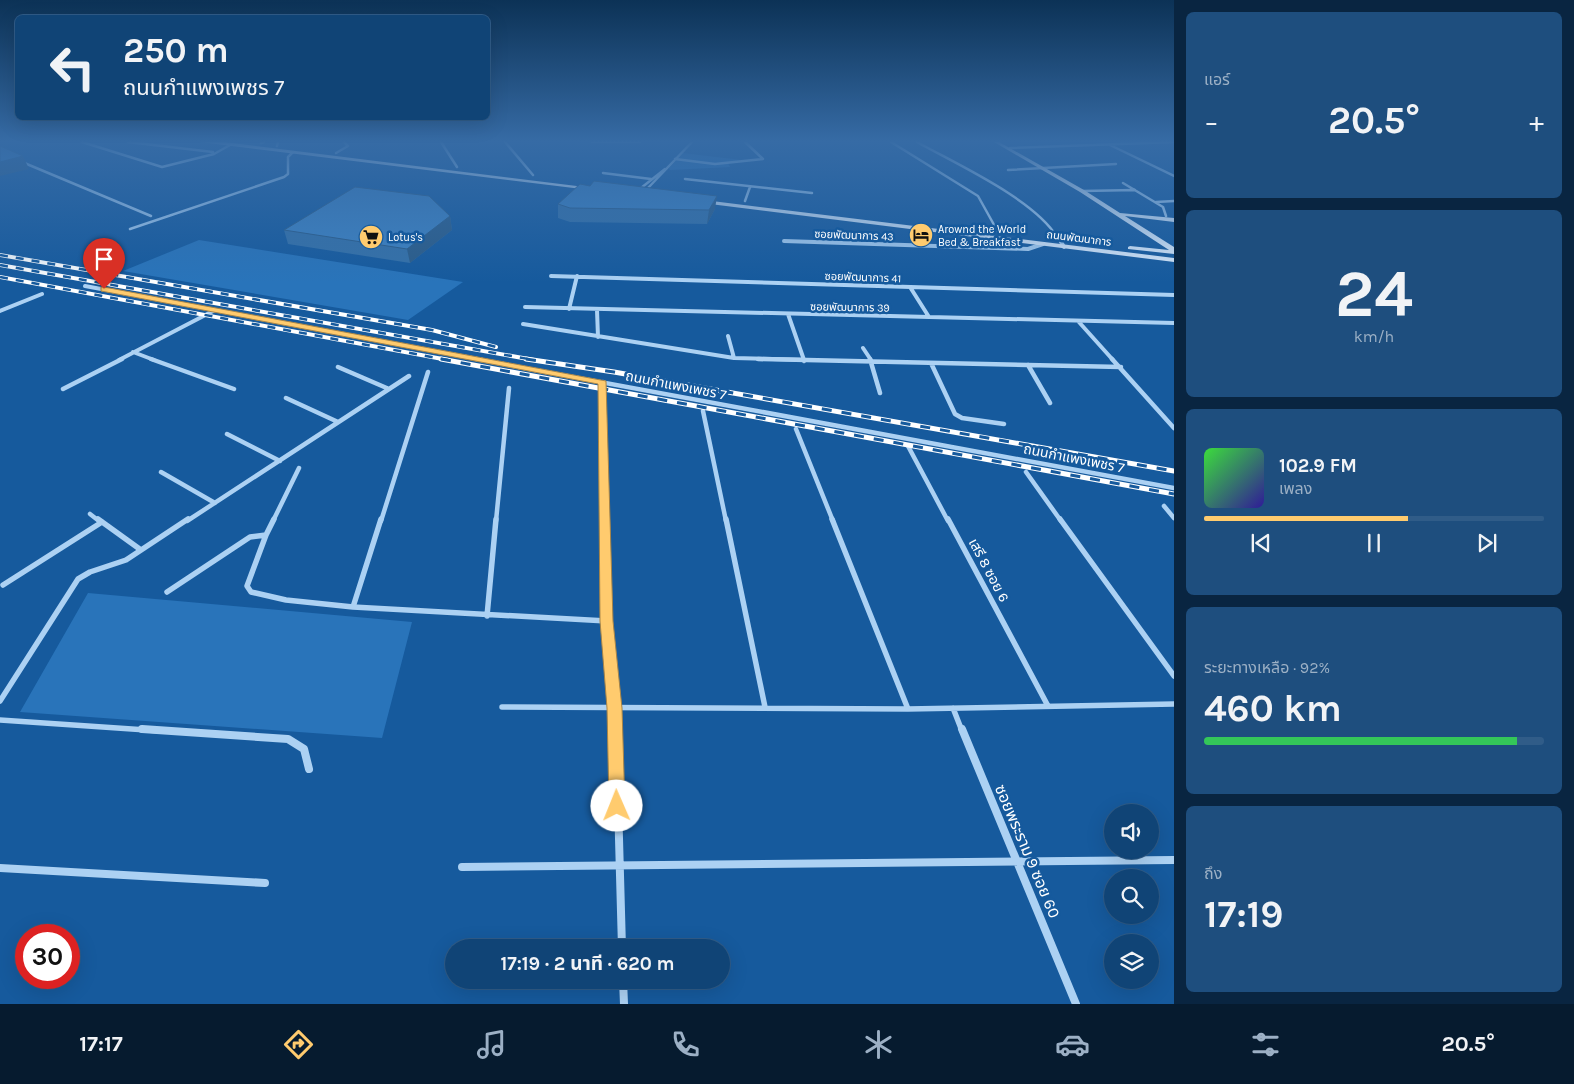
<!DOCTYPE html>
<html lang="th">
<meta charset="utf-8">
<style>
:root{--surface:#104476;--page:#1e4e7e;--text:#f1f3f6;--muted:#9cb0c5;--line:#305c88;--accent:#ffcb6e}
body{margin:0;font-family:Karla,"Noto Sans Thai",sans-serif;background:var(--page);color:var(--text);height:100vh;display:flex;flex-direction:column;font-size:19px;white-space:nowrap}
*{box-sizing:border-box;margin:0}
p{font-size:16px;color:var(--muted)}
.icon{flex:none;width:28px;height:28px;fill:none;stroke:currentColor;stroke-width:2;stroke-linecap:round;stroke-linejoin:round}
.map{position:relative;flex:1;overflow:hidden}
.sheet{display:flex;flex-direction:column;gap:12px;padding:12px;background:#092541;width:400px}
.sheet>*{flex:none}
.top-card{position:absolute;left:15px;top:15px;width:475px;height:105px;border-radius:8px;box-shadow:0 5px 20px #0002,0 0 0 1px var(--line);background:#104476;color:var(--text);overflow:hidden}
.buttons{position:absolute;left:1104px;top:804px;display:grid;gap:10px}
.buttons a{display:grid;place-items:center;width:55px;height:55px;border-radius:50%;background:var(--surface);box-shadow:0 5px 20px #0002,0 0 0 1px var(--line);font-size:25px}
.speed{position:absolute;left:15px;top:924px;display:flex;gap:10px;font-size:25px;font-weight:700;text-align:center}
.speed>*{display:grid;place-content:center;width:65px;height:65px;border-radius:50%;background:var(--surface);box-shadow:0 5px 20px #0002,0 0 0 1px var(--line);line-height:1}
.speed .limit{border:8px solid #d22;background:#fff;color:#111}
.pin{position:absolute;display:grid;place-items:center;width:42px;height:42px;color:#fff;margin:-51px -21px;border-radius:50% 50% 50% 0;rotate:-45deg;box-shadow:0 0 5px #0007}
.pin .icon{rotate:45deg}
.me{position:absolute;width:55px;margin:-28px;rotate:359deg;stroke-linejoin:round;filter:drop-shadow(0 0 4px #0008)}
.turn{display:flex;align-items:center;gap:18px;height:105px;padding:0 25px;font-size:22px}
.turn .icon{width:65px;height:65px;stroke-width:2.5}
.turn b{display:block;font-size:35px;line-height:42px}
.big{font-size:38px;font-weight:700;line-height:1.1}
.sheet .card{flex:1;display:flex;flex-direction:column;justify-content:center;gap:8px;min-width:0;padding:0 18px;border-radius:8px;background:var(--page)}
.sheet .dial{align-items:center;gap:0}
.dial b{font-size:65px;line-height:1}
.song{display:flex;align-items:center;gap:15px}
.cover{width:60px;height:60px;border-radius:8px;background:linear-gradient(135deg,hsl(120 70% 55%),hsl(250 70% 35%))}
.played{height:5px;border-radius:2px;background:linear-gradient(90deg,var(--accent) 60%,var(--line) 60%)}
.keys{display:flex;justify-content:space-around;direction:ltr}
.heat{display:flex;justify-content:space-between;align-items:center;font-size:28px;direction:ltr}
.charge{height:8px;border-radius:4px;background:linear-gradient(90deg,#34c759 92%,var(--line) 0)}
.trip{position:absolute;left:445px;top:939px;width:285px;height:50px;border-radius:25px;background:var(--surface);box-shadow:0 5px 20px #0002,0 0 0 1px var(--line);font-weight:700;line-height:50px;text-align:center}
.dock{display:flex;height:80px;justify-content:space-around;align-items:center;background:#061b2f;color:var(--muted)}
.dock .icon{width:35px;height:35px}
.dock .active{color:var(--accent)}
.dock b{font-size:22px;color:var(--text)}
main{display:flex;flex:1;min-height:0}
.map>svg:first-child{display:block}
</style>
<main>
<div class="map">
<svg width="1174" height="1004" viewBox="0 0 1174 1004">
<rect width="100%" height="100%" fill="#165a9d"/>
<path fill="#2974ba" d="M 683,153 L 741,160 L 728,163 L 730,167 L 670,170 L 669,168 Z
M 199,240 L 463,282 L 408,320 L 123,271 Z
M 88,593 L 412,622 L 382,738 L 20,712 Z"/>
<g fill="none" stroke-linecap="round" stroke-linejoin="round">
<path stroke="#acd1f3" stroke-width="2.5" d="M 82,142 L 162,167 L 214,154 L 230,145
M 128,142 L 213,152
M 441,142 L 457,167
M 505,142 L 533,175
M 592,142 L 640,142
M 891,142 L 978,196 L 998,232
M 917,142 C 956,164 1034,199 1057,237
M 261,143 L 264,142
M 1110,145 L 1174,176
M 277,146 L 278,142
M 1010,148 L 1174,142
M 336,153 L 348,146 L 344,142
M 675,159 L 715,164 L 763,159 L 745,142
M 22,162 L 151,216
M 1008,170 L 1116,164
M 603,173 L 651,179
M 685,179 L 812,193
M 1123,183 L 1163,207 L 1166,216
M 641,188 L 665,169
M 647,189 L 692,142
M 1082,191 L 1135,190
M 745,201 L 750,187
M 1156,202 L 1174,201
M 130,229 L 284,177 L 288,174 L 288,157 L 293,152"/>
<path stroke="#acd1f3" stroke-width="4" d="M 1057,235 L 1064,247
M 784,241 L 1028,249 L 1043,244
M 551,276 L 1174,295
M 85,286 L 483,360
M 910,287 L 929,317
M 525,307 L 1174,323
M 569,309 L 577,276
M 597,310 L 598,337
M 0,311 L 42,294
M 788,314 L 804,360
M 1078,321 L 1113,360
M 523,324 L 734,358 L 812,360
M 728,336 L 734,358
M 863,348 L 871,360
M 133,352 L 154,360
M 119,360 L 215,310"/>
<path stroke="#acd1f3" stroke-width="4.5" d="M 151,359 L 234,389
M 476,359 L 1174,488
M 758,359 L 1121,367
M 803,359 L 804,361
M 870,359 L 880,393
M 1112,359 L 1174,428
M 931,363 L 955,414 L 962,418 L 1004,424
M 1028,365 L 1050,403
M 338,367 L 389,389
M 603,382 L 605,521
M 63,389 L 122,359
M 286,398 L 338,422
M 703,411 L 726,521
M 796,429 L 833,521
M 227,434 L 280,461
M 908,446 L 948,521
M 161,472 L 215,503
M 1026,472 L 1061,521
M 1164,506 L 1174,518
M 90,514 L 99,521
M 187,521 L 409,376
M 273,521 L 299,468
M 381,521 L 428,372
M 496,521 L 509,388"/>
<path stroke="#acd1f3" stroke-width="5.5" d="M 98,519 L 141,550
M 605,519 L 607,621 L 616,731
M 726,519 L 765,707
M 832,519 L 908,709
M 948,519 L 1048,706
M 1060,519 L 1174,676
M 266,535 L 274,519
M 3,585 L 102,522
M 167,592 L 250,537 L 266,535 L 247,586 L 251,592 L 286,600 L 353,607 L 607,621
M 353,607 L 381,519
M 487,616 L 496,519
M 0,701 L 78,579 L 90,572 L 126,560 L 188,519
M 502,707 L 908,709 L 1174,704
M 953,708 L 962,731
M 0,720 L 161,731"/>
<path stroke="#acd1f3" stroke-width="8" d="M 142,729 L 288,739 L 304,749 L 309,769
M 616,729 L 622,948
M 962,729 L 1076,1004
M 462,867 L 1174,860
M 0,868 L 265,883
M 623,980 L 624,1004"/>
<path fill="#dcecfd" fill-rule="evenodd" d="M 200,142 L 225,142 L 593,188 L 590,190 Z
M 994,142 L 999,142 L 1084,190 L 1120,213 L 1174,218 L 1174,222 L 1125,216 L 1174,247 L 1174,254 L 1128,249 L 1128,247 L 1130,246 L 1169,250 L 1080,192 Z
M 704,200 L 1174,258 L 1174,262 L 702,203 L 702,201 Z"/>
<g stroke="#fff" stroke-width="4">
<path id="rail-far1" d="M 0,255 L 432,330 L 496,347
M 0,265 L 534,360
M 0,277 L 448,360"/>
</g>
<g stroke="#fff" stroke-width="5">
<path id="rail" d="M 441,359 L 1174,494
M 526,359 L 614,372 L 1174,471"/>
</g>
<use href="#rail-far1" stroke="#165a9d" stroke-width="2.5" stroke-dasharray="8" stroke-linecap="butt"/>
<use href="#rail" stroke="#165a9d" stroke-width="3" stroke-dasharray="10" stroke-linecap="butt"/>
</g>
<path fill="#3571a8" d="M 558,204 L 715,209 L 707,224 L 570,222 L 558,218 Z
M 450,216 L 452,230 L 410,263 L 288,244 L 284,230 Z"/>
<path fill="#2b5c88" d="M 23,156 L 29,169 L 0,176 L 0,162 Z
M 717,196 L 715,209 L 707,224 L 709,210 Z
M 450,216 L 452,230 L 410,263 L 407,249 Z"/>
<path fill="#3e83c3" stroke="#2b5c88" d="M 0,146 L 23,156 L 0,162 Z
M 594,181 L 717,196 L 709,210 L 570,208 L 558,204 L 580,184 L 590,186 Z
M 355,187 L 429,196 L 450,216 L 407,249 L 284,230 Z"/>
<linearGradient id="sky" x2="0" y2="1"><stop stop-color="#0c3256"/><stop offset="0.5" stop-color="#366ba5"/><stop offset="1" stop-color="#366ba5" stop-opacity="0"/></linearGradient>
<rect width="1174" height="282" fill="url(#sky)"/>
<path fill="#ffcb6e" stroke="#a68448" d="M 104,287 L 606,381 L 613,621 L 622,708 L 625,806 L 623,812 L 617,814 L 611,812 L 609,806 L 607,708 L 600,621 L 598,384 L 101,291 L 101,287 Z"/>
<defs>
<g id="hotel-disc" transform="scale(1.25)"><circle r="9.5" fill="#ffcb6e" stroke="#165a9d"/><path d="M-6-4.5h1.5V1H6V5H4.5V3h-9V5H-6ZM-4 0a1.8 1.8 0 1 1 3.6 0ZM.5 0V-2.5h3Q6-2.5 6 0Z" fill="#111"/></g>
<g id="supermarket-disc" transform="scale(1.25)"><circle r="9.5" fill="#ffcb6e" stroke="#165a9d"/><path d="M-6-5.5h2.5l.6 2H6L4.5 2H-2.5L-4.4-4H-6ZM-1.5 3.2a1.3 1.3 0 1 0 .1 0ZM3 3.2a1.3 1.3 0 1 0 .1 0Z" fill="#111"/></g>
</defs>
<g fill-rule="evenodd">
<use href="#hotel-disc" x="921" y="235"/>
<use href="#supermarket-disc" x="371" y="237"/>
</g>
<g text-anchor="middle" stroke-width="5" stroke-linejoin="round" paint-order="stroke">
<g font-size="11" fill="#fff" stroke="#165a9d" text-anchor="start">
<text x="938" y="233">Arownd the World<tspan x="938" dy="13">Bed &amp; Breakfast</tspan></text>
<text x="388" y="241">Lotus's</text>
</g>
<g font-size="11" fill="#fff" stroke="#165a9d">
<text transform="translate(854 235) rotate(2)" y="4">ซอยพัฒนาการ 43</text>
<text transform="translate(1079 238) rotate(7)" y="4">ถนนพัฒนาการ</text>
<text transform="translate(863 277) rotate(2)" y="4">ซอยพัฒนาการ 41</text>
<text transform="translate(850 307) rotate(1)" y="4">ซอยพัฒนาการ 39</text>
</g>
<g font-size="14" fill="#fff" stroke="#165a9d">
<text transform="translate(676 385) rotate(11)" y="5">ถนนกำแพงเพชร 7</text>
<text transform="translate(1074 458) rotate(11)" y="5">ถนนกำแพงเพชร 7</text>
<text transform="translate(989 570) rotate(62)" y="5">เสรี 8 ซอย 6</text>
</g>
<g font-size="16" fill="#fff" stroke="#165a9d">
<text transform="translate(1028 851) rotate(67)" y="6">ซอยพระราม 9 ซอย 60</text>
</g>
</g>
</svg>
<div class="buttons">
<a><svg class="icon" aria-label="sound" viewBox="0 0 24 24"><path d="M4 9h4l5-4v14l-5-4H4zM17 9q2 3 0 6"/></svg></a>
<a><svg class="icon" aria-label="search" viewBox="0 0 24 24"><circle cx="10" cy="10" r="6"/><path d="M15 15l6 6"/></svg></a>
<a><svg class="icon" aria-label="layers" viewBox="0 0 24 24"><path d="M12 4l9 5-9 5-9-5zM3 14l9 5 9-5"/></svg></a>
</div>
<div class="speed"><div class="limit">30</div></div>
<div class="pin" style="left:104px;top:289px;background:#d93025"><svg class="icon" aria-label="arrive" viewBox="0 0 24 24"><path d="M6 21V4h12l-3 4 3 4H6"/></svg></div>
<svg class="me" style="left:617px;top:806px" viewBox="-20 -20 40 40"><circle r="19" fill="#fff"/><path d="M0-13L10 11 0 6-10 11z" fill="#ffcb6e"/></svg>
<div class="trip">17:19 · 2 นาที · 620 m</div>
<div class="top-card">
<div class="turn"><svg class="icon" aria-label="left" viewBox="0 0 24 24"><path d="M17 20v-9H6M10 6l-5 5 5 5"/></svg><div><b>250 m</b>ถนนกำแพงเพชร 7</div></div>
</div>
</div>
<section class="sheet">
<div class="card"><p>แอร์</p>
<div class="heat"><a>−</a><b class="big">20.5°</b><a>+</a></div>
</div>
<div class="card dial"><b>24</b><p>km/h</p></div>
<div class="card">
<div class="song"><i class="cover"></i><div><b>102.9 FM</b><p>เพลง</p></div></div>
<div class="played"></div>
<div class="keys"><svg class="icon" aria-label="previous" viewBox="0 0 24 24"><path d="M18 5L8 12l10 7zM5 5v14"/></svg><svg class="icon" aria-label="pause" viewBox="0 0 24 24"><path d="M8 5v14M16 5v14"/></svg><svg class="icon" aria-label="next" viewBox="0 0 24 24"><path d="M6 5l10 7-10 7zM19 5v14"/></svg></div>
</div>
<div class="card"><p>ระยะทางเหลือ · 92%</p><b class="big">460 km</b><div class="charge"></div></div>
<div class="card"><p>ถึง</p><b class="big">17:19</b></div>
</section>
</main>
<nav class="dock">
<b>17:17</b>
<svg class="icon active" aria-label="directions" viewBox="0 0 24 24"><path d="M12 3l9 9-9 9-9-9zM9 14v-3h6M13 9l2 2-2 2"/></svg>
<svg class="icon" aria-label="music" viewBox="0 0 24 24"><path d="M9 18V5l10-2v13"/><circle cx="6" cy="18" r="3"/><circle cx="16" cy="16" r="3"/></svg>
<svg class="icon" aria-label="phone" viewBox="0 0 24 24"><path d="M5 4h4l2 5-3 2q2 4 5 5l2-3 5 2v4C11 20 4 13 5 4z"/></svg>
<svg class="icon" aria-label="climate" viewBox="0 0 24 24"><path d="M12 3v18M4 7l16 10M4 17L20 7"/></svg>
<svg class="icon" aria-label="car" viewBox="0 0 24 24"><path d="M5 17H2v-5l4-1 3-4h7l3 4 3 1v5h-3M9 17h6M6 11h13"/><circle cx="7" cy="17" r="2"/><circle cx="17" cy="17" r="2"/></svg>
<svg class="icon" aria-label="filters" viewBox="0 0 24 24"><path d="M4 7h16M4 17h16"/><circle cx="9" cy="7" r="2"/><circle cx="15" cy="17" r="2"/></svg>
<b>20.5°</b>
</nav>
